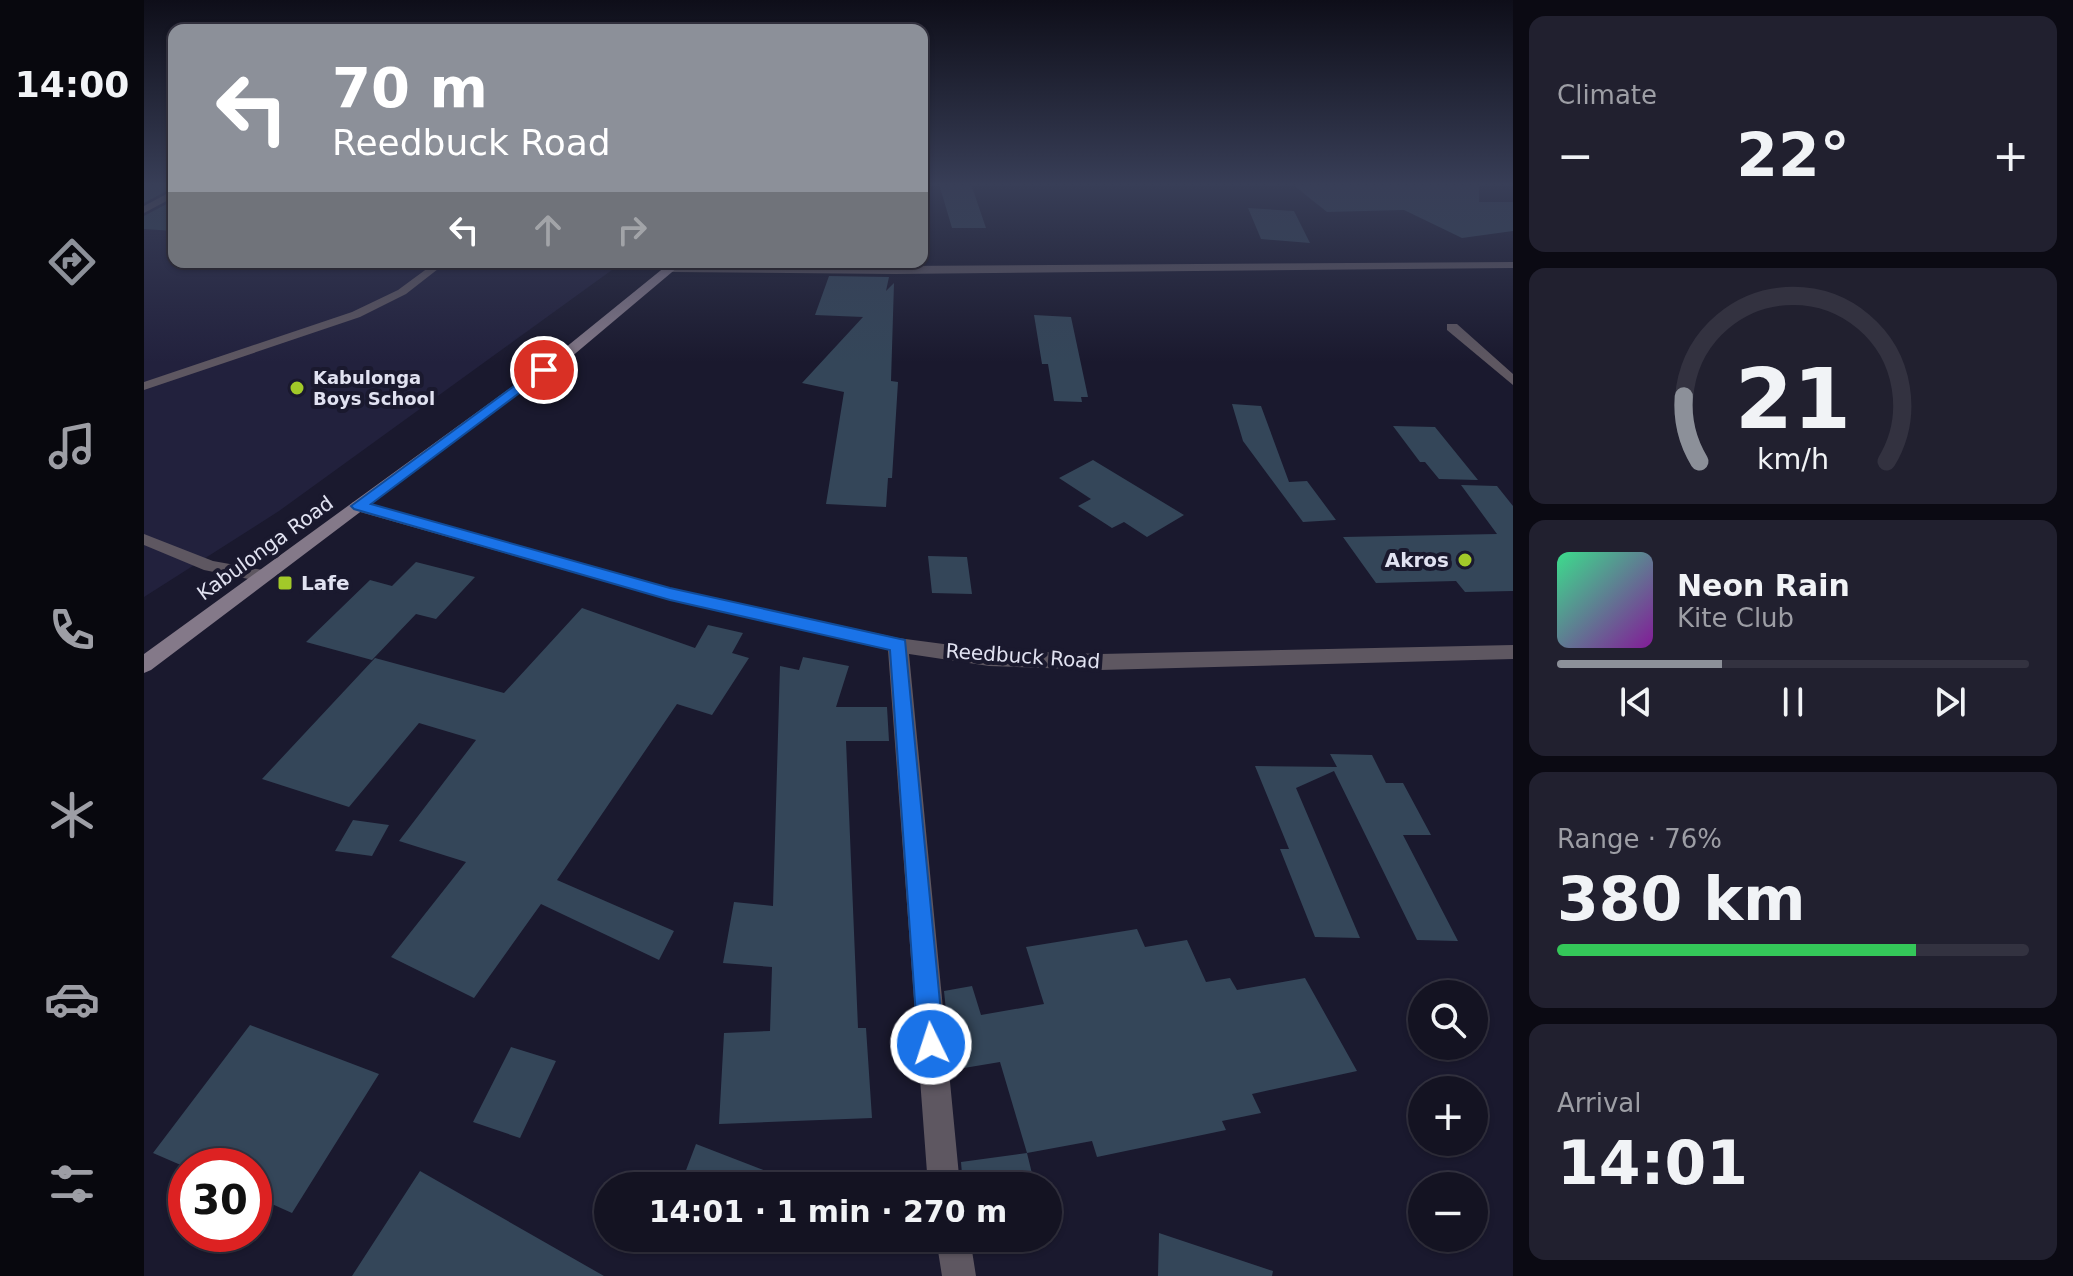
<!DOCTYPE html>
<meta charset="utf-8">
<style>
:root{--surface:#141322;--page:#21202f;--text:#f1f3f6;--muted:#9d9ea5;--line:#333240;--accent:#8c9099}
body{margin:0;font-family:"DejaVu Sans",sans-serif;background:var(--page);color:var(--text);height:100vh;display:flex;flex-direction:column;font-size:30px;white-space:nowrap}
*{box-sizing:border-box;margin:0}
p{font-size:26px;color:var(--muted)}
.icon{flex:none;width:44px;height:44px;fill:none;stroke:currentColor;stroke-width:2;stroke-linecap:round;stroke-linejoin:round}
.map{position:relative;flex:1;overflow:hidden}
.drawer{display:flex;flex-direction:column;gap:16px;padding:16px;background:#0b0a13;width:560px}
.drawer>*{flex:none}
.top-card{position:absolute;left:24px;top:24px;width:760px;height:244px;border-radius:16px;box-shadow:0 2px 6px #0004,0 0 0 2px var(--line);background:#8c9099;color:#fff;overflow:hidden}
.tools{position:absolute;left:1264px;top:980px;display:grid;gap:16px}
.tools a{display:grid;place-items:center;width:80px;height:80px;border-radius:50%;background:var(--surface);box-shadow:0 2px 6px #0004,0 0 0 2px var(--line);font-size:40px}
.speed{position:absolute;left:24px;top:1148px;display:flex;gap:16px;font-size:40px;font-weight:700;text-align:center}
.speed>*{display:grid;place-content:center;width:104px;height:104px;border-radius:50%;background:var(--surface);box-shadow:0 2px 6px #0004,0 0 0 2px var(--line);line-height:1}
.speed .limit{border:12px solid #d22;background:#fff;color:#111}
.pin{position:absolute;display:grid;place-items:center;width:68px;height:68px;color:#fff;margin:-34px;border:4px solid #fff;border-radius:50%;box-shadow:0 2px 8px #0007}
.me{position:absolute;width:88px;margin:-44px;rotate:356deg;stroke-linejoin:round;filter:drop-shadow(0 0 6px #0008)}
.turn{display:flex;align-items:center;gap:28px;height:168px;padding:0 32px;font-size:36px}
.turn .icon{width:104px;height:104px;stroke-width:2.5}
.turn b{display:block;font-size:56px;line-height:68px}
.lanes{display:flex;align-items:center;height:76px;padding:0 32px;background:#0003;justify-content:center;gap:40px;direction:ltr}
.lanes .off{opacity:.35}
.big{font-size:60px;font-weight:700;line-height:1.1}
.drawer .widget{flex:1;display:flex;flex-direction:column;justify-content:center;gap:12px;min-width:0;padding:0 28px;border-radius:16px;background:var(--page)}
.drawer .dial{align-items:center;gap:0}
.dial svg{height:208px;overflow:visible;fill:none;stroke:var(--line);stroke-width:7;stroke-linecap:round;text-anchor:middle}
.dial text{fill:var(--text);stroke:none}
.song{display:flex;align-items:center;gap:24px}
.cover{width:96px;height:96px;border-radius:12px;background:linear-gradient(135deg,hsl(150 70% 55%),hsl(290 70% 35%))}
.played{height:8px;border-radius:4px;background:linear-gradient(90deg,var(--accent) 35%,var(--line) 35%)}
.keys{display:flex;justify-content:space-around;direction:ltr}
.heat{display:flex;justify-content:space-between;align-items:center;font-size:44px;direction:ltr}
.charge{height:12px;border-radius:6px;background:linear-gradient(90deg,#34c759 76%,var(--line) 0)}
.trip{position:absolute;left:450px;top:1172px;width:468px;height:80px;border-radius:40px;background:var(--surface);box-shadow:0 2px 6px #0004,0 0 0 2px var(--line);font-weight:700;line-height:80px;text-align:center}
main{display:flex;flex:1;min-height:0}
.tab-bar{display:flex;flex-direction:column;width:144px;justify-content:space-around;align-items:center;background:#08080e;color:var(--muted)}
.tab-bar .icon{width:56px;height:56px}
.tab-bar .selected{color:var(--accent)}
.tab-bar b{font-size:36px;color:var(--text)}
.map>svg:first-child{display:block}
</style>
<main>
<nav class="tab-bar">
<b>14:00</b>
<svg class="icon selected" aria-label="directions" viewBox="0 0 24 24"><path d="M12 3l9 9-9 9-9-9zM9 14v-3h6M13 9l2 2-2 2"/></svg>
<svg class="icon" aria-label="music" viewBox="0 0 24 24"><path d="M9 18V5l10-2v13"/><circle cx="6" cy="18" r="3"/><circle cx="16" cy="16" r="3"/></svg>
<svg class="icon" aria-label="phone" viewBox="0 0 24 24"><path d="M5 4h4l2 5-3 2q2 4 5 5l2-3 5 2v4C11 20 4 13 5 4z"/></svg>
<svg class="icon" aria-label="climate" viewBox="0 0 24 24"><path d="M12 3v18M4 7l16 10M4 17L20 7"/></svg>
<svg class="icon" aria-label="car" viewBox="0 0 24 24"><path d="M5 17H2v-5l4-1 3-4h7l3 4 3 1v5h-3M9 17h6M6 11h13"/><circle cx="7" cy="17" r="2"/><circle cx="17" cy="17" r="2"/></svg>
<svg class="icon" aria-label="filters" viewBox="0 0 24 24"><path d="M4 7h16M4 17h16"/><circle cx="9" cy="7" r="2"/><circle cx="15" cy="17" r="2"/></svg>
</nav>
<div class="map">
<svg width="1369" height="1276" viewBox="0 0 1369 1276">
<rect width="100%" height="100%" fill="#1a192e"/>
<path fill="#22213d" d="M 0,184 L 30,184 L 30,262 L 479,262 L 135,511 L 0,597 Z"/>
<path fill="#344659" d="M 0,184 L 30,184 L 30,187 L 0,203 Z
M 795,184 L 827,184 L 842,228 L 808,228 Z
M 1148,184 L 1335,184 L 1335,202 L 1369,202 L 1369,231 L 1318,238 L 1260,210 L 1183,212 Z
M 30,200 L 30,231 L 0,229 L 0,216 Z
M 1104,208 L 1150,211 L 1166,243 L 1117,239 Z
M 685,276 L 745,277 L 742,291 L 750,283 L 747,381 L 754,382 L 748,478 L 744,478 L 742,507 L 682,504 L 700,392 L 658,383 L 719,317 L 671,315 Z
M 890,315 L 927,317 L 944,397 L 937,397 L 938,402 L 910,401 L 904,364 L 898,364 Z
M 1088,404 L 1117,406 L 1145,482 L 1163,481 L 1192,520 L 1159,522 L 1099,441 Z
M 1249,426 L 1291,427 L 1334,480 L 1295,479 L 1281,462 L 1276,462 Z
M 949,460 L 1040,515 L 1003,537 L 980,522 L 968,528 L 934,506 L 947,499 L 915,478 Z
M 1317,485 L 1353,486 L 1369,506 L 1369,591 L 1321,592 L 1312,581 L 1232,583 L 1199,537 L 1353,534 Z
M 784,556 L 823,557 L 828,594 L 788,593 Z
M 272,562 L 331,577 L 292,619 L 272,614 L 228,660 L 162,642 L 226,580 L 248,586 Z
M 438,608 L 551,648 L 564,625 L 599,633 L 588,653 L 605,658 L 568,715 L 533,704 L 413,880 L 530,931 L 515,960 L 397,904 L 330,998 L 247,957 L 322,862 L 255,841 L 332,740 L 275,723 L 205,807 L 118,779 L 231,658 L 360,693 Z
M 659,657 L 705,666 L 692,707 L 743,707 L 745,741 L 702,741 L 714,1028 L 722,1028 L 728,1118 L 575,1124 L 580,1033 L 626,1031 L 628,967 L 579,963 L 590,902 L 629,906 L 636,666 L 655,670 Z
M 1186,754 L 1228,755 L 1242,783 L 1259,783 L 1287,835 L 1259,835 L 1314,941 L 1273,940 L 1190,771 L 1152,788 L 1216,938 L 1171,937 L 1136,849 L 1145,849 L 1111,766 L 1193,767 Z
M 209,820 L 245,825 L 228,856 L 191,851 Z
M 993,929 L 1001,947 L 1043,940 L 1062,982 L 1086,978 L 1093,990 L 1161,978 L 1213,1071 L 1108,1094 L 1117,1113 L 1078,1121 L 1082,1130 L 953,1157 L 948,1141 L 883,1153 L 856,1062 L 808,1070 L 800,991 L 828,986 L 837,1015 L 900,1004 L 882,947 Z
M 106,1025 L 235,1074 L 148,1213 L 110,1196 L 110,1166 L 39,1166 L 9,1153 Z
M 367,1047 L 412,1061 L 376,1138 L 329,1122 Z
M 552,1144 L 656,1184 L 656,1186 L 536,1186 Z
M 883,1153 L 891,1186 L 819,1186 L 817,1162 Z
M 276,1171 L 460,1276 L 208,1276 Z
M 1015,1233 L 1129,1271 L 1128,1276 L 1014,1276 Z"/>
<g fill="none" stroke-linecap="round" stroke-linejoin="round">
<path fill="#5e5761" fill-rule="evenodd" d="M 30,190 L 30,197 L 0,213 L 0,206 Z
M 292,262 L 303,262 L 262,294 L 216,317 L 0,390 L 0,382 L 208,312 L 254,290 Z
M 0,534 L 69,561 L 119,570 L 127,576 L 119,582 L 60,570 L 0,545 Z"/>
<path fill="#5e5761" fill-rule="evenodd" d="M 1369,262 L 1369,268 L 752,274 L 528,272 L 522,268 L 528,264 L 752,266 Z
M 1303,324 L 1313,324 L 1369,374 L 1369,385 L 1303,330 Z
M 215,501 L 526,588 L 754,638 L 845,650 L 956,654 L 1369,645 L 1369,659 L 956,670 L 845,666 L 765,654 L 816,1186 L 784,1186 L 744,650 L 526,600 L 209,510 L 206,506 L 209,502 Z
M 792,1238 L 826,1238 L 832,1276 L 798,1276 Z"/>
<path fill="#847989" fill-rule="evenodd" d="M 527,262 L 540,262 L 426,358 L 342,417 L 7,670 L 0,673 L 0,654 L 416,352 Z"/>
</g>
<linearGradient id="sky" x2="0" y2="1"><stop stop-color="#0e0e19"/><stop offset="0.51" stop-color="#383e57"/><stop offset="1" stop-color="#383e57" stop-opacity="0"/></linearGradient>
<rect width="1369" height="362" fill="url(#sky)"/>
<path fill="#1a73e8" stroke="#114b97" stroke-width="2" d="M 396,367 L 406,370 L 227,504 L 526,588 L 761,640 L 800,1044 L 797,1053 L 787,1057 L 778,1053 L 774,1044 L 746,650 L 526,600 L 210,509 L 207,506 Z"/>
<g fill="#a2c929" stroke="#1a192e" stroke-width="3">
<circle cx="153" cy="388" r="8"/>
<circle cx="1321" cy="560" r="8"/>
<rect x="133" y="575" width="16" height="16" rx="4"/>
</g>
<g text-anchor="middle" stroke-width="8" stroke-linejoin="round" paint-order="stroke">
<g font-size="18" font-weight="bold" fill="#e1e2f1" stroke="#1a192e" text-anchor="start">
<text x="169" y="384">Kabulonga<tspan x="169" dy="21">Boys School</tspan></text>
</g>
<g font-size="20" fill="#e1e2f1" stroke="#1a192e">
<text transform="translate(121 548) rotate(-36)" y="7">Kabulonga Road</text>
<text transform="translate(879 656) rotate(4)" y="7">Reedbuck Road</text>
</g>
<g font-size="20" font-weight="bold" fill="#e1e2f1" stroke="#1a192e" text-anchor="end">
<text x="1305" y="567">Akros</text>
<text x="157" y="590" text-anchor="start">Lafe</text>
</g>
</g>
</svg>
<div class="tools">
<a><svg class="icon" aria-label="search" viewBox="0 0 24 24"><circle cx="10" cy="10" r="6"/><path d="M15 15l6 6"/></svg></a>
<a>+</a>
<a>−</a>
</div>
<div class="speed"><div class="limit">30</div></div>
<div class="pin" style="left:400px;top:370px;background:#d93025"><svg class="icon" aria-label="arrive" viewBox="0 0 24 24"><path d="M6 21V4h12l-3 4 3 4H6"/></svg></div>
<svg class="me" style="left:787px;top:1044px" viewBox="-20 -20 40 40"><circle r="17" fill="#1a73e8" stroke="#fff" stroke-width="3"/><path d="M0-11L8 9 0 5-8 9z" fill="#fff"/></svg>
<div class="trip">14:01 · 1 min · 270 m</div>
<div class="top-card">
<div class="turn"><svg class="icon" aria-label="left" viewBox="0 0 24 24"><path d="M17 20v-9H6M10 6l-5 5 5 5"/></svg><div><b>70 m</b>Reedbuck Road</div></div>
<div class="lanes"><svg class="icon" aria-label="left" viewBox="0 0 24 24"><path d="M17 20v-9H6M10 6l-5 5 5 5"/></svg><svg class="icon off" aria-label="ahead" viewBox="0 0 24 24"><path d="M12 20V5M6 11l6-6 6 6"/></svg><svg class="icon off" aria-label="right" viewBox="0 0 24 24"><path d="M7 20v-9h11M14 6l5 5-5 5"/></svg></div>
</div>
</div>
<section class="drawer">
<div class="widget"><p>Climate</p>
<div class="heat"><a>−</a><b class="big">22°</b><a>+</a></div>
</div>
<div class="widget dial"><svg viewBox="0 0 100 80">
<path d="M14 69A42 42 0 1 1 86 69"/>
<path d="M14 69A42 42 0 0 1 8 44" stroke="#8c9099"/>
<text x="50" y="56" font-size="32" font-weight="700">21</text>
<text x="50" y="72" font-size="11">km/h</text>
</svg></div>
<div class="widget">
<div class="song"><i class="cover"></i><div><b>Neon Rain</b><p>Kite Club</p></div></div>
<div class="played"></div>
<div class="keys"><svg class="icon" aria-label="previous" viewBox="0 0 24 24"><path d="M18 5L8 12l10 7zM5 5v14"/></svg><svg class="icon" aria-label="pause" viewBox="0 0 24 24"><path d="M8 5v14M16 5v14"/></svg><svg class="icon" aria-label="next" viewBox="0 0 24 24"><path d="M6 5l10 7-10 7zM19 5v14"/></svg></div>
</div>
<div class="widget"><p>Range · 76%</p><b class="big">380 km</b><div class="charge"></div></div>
<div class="widget"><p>Arrival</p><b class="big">14:01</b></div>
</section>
</main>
